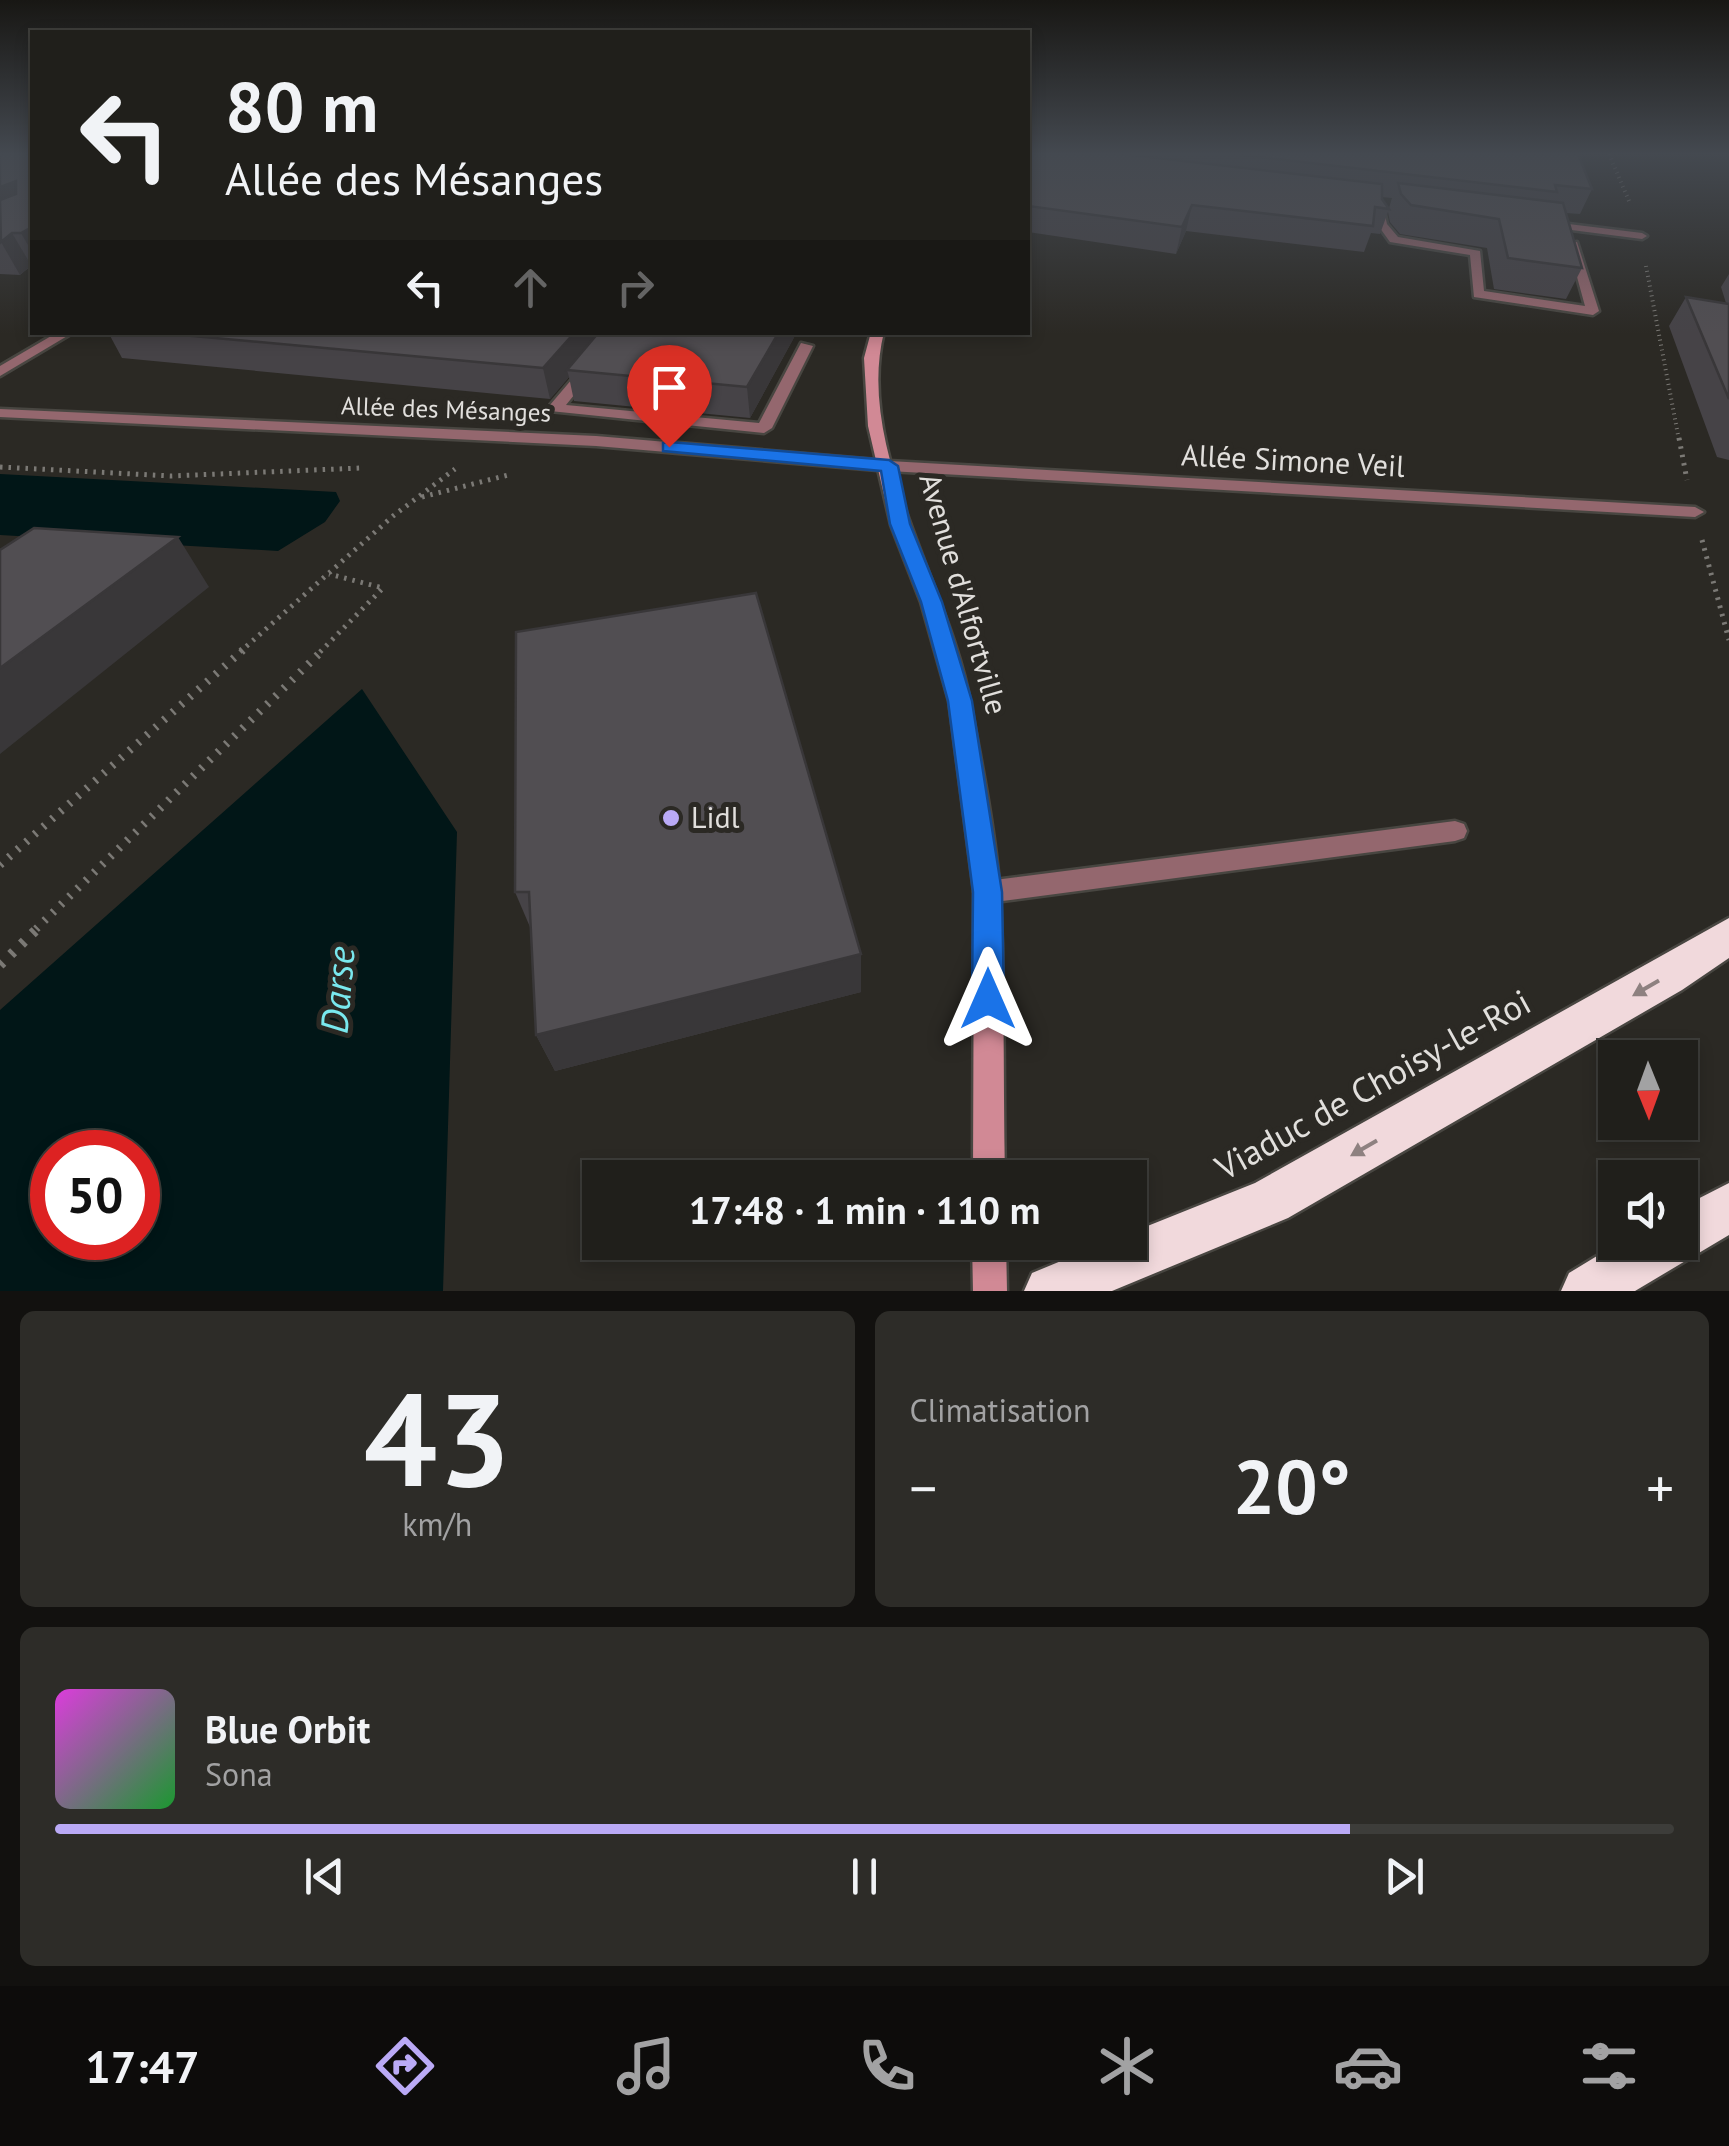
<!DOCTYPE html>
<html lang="fr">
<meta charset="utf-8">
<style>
:root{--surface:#201f1b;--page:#2d2c28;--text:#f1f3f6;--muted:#a2a2a3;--line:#3d3d3a;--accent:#baaaf6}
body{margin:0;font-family:"PT Sans",sans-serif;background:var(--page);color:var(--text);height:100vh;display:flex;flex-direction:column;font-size:38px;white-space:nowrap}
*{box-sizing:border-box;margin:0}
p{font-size:32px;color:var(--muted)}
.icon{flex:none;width:55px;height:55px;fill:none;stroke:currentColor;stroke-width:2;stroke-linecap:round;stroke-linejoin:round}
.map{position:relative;height:1291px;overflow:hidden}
.drawer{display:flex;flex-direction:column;gap:20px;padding:20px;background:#12110f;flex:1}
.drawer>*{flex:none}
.guide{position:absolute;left:30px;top:30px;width:1000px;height:305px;border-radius:0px;box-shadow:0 5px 15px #0003,0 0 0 2px var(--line);background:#201f1b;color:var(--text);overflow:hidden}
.needle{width:65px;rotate:179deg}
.buttons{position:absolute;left:1598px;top:1040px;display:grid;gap:20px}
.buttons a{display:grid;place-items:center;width:100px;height:100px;border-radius:0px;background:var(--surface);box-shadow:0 5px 15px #0003,0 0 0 2px var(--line);font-size:50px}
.speed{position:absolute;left:30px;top:1130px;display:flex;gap:20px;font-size:50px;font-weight:700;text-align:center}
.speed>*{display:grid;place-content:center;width:130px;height:130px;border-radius:50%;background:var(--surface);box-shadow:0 5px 15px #0003,0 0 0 2px var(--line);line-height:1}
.speed .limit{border:15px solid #d22;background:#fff;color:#111}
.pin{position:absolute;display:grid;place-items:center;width:85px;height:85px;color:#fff;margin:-102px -42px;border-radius:50% 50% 50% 0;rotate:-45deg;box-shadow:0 0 10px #0007}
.pin .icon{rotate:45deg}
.me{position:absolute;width:110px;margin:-55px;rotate:0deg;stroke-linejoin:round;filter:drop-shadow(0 0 8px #0008)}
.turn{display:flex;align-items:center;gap:35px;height:210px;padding:0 30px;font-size:45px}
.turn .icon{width:130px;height:130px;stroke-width:2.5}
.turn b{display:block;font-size:70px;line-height:85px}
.lanes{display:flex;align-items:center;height:95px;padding:0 30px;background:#0003;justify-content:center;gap:50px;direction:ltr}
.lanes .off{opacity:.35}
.big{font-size:75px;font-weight:600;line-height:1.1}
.drawer .tile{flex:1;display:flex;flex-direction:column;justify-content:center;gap:15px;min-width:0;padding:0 35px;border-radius:15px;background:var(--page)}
.drawer .dial{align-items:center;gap:0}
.dial b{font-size:130px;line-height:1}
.song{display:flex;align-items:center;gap:30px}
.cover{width:120px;height:120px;border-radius:15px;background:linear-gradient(135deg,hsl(300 70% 55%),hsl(130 70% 35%))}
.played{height:10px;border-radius:5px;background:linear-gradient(90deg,var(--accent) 80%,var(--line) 80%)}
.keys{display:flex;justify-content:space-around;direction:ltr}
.heat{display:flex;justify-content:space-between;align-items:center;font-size:55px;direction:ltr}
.drawer .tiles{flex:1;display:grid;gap:20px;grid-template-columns:1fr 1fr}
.tile:last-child{grid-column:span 2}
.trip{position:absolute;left:582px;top:1160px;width:565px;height:100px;border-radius:0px;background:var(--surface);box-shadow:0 5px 15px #0003,0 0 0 2px var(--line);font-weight:600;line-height:100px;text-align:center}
.dock{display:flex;height:160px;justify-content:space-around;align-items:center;background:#0d0c0b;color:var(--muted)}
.dock .icon{width:70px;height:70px}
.dock .selected{color:var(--accent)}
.dock b{font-size:45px;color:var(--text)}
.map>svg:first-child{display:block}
</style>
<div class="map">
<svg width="1729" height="1291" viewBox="0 0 1729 1291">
<rect width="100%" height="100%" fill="#2b2924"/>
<path fill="#011617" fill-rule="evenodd" d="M 0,474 L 336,492 L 340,501 L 325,522 L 278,551 L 0,535 Z
M 362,689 L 457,832 L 443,1291 L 0,1291 L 0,1010 ZM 138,1152 L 138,1238 L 52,1238 L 52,1152 Z"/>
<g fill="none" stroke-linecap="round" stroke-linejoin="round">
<g stroke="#484641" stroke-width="5">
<path id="lane" d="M 1376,211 L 1384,211 L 1387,224 L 1398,237 L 1480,251 L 1484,291 L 1585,306 L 1568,244 L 1577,242 L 1599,311 L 1593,315 L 1474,297 L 1470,255 L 1390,242 L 1377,224 Z
M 58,332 L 74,332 L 0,376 L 0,366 Z
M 612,332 L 625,332 L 566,405 L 759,423 L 801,343 L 813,346 L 772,428 L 764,433 L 550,411 L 550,405 Z
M 1455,821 L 1464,824 L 1467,831 L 1464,838 L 1455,841 L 987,903 L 978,900 L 974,892 L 978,884 L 987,881 Z"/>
</g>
<g stroke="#484641" stroke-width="5">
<path id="street" d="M 1544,221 L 1642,233 L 1647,236 L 1642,239 L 1540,226 L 1539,224 Z
M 0,409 L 596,436 L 889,461 L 1695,507 L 1704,512 L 1695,517 L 889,471 L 596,446 L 0,417 Z"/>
</g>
<g stroke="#484641" stroke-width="5">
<path id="secondary" d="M 871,332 L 884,332 C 854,451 952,591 971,707 C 982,765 996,837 1000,895 C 1005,989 1003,1084 1005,1178 L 973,1178 L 974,892 L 949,701 L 921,602 L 891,525 L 868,426 L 864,358 Z
M 972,1242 L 1006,1242 L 1007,1291 L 973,1291 Z"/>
</g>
<g stroke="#484641" stroke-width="5">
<path id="highway" d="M 1729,918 L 1729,958 L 1682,990 L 1288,1218 L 1112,1291 L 1024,1291 L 1032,1273 L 1107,1242 L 1130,1242 L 1130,1233 L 1255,1183 Z
M 1729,1183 L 1729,1235 L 1635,1291 L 1561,1291 L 1569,1273 L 1620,1242 L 1680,1242 L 1680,1208 Z"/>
</g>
<path stroke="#7b7975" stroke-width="4" stroke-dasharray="1 4" stroke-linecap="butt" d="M 1609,154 L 1629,201
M 1646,266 L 1679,440"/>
<path stroke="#7b7975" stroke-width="5" stroke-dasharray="2.5 6" stroke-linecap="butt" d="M 1679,438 L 1687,480
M 0,467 L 171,476 L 361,468
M 422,497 L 512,474
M 1702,540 L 1729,640
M 240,652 L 393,516 L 455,469
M 320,652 L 383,588 L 329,574"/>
<path stroke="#7b7975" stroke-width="8" stroke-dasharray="2.5 9" stroke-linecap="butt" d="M 0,865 L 243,650
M 36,929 L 323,650"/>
<path stroke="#7b7975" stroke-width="10" stroke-dasharray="4 11" stroke-linecap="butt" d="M 0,965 L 39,927"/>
<use href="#lane" fill="#94676e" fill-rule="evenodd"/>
<use href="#street" fill="#94676e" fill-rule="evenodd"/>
<use href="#secondary" fill="#d18995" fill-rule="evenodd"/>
<use href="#highway" fill="#f1d9dc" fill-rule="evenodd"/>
</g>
<path fill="#464347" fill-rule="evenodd" d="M 0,154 L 32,154 L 32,265 L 20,275 L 0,274 Z
M 1028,154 L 1578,154 L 1592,189 L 1580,214 L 1566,213 L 1582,268 L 1566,299 L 1494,289 L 1487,248 L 1400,234 L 1390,222 L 1388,212 L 1380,234 L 1371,233 L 1364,252 L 1186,231 L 1176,254 L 1028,232 ZM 1382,197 L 1392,198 L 1389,208 L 1382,199 Z
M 1729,274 L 1729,460 L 1717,457 L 1669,326 L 1686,297 L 1726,303 L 1721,287 Z
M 108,332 L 797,332 L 750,418 L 574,401 L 569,377 L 550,399 L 122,358 Z
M 516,632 L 861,992 L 555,1071 L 536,1035 L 530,927 L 515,892 Z"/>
<path fill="#393739" d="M 16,181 L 32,210 L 0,225 L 0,187 Z
M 1192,205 L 1186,231 L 1176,254 L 1182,227 Z
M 32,227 L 32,252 L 21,233 Z
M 12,233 L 31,265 L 20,275 L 1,242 Z
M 575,332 L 607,332 L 567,370 L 569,377 L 550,399 L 543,368 Z
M 779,332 L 797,332 L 750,418 L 747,387 Z
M 178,537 L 209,587 L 0,754 L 0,668 Z
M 861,954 L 861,992 L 555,1071 L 536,1035 Z"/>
<path fill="#514e52" stroke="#393739" stroke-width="2.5" d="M 0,154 L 32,154 L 32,227 L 21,233 L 12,233 L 1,242 L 0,200 L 16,194 L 16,181 L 0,187 Z
M 1028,154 L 1123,154 L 1382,184 L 1382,199 L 1389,209 L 1375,207 L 1373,226 L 1192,205 L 1182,227 L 1028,206 Z
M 1233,154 L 1578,154 L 1592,189 L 1555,185 L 1557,192 Z
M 1398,183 L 1563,203 L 1582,268 L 1508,258 L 1499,219 L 1411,205 L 1401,194 Z
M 1686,297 L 1729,304 L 1729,399 Z
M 149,332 L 575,332 L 543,368 Z
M 599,332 L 779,332 L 747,387 L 567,370 Z
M 34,528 L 178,537 L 0,668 L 0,550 Z
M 756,593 L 861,954 L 536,1035 L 529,892 L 515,892 L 516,632 Z"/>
<defs><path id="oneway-solid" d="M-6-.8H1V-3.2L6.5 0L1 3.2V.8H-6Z" transform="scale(2.5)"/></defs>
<g fill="#8e8180">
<use href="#oneway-solid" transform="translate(1646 988) rotate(150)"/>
<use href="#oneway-solid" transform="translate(1364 1148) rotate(150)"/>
</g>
<linearGradient id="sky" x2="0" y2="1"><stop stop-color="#181714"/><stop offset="0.46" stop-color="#444950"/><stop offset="1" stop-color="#444950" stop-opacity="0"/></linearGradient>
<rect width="1729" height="334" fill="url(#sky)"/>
<path fill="#1a73e8" stroke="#114b97" stroke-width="2.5" d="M 669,442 L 889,460 L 898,466 L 910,524 L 942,602 L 972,701 L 1002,892 L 1004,999 L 999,1010 L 988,1014 L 977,1010 L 972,999 L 973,892 L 948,701 L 921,602 L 890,524 L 881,471 L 663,451 L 663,443 Z"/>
<circle fill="#baaaf6" stroke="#2b2924" stroke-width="4" cx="671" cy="818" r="10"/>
<g text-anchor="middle" stroke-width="10" stroke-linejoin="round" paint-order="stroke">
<g font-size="25" fill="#e1dfdc" stroke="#2b2924">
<text transform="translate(446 409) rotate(2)" y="9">Allée des Mésanges</text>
</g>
<g font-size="30" fill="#e1dfdc" stroke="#2b2924">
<text transform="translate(1293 461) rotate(3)" y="10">Allée Simone Veil</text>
<text transform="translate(963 594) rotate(74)" y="10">Avenue d'Alfortville</text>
</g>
<g font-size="30" fill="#e1dfdc" stroke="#2b2924" text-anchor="start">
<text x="691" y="828">Lidl</text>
</g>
<g font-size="35" fill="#e1dfdc" stroke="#2b2924">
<text transform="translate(1373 1085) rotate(-29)" y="12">Viaduc de Choisy-le-Roi</text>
</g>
<g font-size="38" font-style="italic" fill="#79e8ee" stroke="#2b2924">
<text transform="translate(338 990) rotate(-85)" y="13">Darse</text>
</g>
</g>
</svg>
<div class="buttons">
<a><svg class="needle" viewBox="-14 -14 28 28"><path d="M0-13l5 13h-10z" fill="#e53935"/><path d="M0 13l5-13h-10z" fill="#a2a2a3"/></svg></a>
<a><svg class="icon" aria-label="sound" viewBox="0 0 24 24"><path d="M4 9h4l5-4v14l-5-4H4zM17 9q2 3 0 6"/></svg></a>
</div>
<div class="speed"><div class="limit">50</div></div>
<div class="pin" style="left:669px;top:447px;background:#d93025"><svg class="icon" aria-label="arrive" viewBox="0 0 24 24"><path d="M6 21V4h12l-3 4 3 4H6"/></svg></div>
<svg class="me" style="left:988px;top:999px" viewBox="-20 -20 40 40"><path d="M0-17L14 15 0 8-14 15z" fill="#1a73e8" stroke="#fff" stroke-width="4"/></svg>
<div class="trip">17:48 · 1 min · 110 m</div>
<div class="guide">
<div class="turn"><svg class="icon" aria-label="left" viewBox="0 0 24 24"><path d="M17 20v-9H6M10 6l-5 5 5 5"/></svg><div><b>80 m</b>Allée des Mésanges</div></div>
<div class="lanes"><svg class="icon" aria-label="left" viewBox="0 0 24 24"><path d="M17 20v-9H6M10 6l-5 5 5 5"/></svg><svg class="icon off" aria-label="ahead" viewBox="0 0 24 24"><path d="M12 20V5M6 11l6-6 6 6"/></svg><svg class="icon off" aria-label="right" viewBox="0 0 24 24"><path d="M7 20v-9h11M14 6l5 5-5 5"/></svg></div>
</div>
</div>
<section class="drawer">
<div class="tiles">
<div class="tile dial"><b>43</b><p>km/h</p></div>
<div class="tile"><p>Climatisation</p>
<div class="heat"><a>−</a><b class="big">20°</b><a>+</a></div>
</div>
<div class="tile">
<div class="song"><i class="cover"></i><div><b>Blue Orbit</b><p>Sona</p></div></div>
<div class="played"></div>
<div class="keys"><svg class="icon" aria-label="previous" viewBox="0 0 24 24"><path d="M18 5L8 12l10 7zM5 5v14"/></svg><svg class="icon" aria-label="pause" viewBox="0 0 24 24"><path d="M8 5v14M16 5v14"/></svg><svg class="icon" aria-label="next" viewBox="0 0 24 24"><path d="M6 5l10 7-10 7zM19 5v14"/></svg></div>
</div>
</div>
</section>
<nav class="dock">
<b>17:47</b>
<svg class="icon selected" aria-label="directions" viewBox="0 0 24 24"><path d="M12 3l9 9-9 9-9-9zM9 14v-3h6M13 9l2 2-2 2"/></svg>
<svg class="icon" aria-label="music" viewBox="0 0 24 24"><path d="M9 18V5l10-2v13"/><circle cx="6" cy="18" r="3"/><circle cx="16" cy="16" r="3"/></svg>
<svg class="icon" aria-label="phone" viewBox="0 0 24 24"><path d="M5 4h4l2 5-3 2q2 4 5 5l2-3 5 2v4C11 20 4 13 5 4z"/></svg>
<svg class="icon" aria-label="climate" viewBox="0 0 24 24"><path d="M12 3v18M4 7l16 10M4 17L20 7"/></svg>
<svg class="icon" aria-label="car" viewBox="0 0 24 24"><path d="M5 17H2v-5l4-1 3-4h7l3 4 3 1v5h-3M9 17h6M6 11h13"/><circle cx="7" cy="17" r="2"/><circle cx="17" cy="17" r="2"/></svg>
<svg class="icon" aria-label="filters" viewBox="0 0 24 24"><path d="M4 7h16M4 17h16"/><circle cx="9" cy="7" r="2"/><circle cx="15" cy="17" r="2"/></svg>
</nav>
